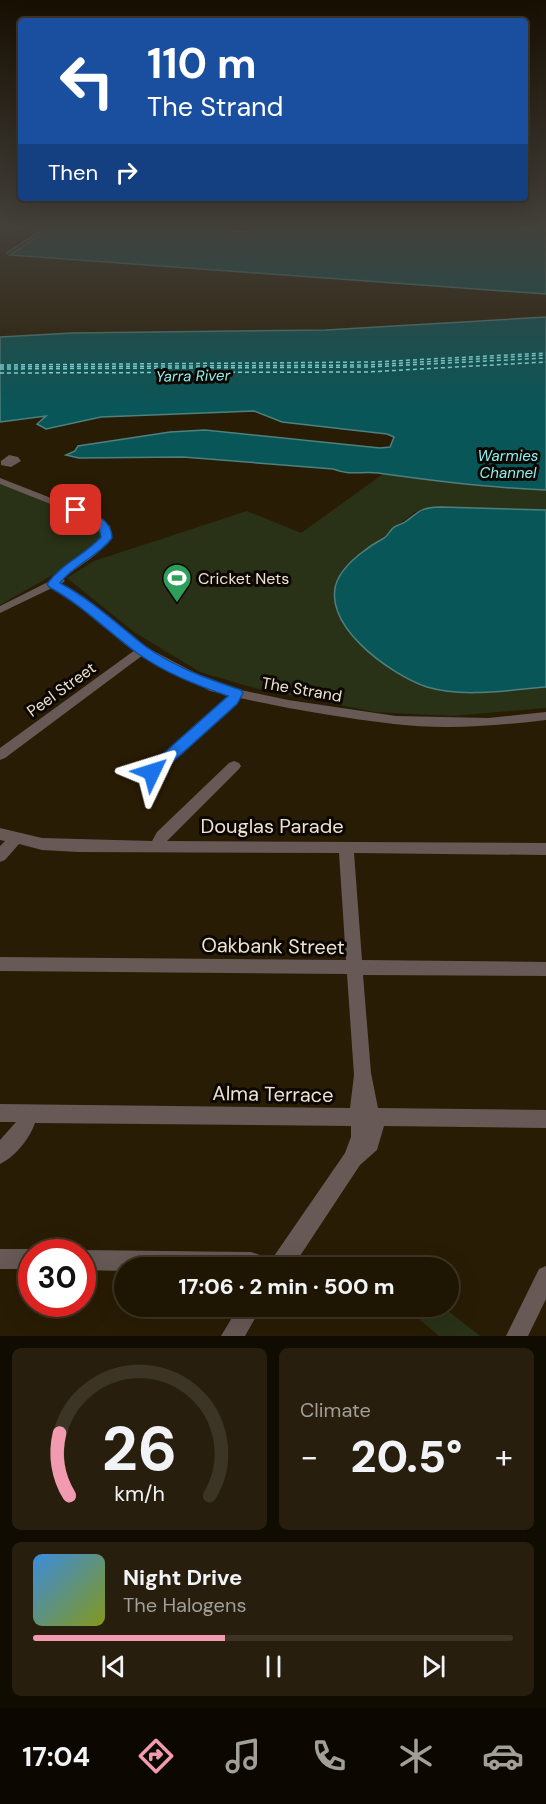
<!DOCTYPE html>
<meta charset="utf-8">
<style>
:root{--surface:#1f1503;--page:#271e0d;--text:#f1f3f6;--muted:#a19f9a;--line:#3c3425;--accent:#f29ab0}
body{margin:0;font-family:"DM Sans",sans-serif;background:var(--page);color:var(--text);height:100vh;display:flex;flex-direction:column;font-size:22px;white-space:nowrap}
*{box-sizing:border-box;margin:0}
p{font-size:20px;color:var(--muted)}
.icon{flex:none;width:33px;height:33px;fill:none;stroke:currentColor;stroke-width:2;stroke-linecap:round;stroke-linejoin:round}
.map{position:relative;height:1336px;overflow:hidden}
.drawer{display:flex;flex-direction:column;gap:12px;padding:12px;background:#110c02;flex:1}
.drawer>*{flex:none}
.top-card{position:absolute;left:18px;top:18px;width:510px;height:183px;border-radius:6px;box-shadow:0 6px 24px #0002,0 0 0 2px var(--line);background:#1a4fa0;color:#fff;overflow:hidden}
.speed{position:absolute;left:18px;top:1239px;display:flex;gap:12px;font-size:30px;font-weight:700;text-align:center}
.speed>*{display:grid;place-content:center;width:78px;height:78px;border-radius:50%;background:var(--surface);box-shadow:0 6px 24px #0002,0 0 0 2px var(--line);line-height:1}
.speed .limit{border:9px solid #d22;background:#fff;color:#111}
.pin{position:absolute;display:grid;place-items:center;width:51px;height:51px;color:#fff;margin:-26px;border-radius:12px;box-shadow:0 3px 9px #0006}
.me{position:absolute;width:66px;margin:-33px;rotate:49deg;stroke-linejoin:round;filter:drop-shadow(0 0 4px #0008)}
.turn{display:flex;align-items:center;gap:21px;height:126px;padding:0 30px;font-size:27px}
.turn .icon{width:78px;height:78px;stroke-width:2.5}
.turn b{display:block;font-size:42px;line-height:51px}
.then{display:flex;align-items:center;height:57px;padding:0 30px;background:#0003;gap:12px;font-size:22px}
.big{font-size:45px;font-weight:800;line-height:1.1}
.drawer .card{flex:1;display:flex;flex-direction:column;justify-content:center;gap:9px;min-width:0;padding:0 21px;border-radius:9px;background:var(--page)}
.drawer .dial{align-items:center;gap:0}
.dial svg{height:156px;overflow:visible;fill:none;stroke:var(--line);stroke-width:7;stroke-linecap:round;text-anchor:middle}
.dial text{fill:var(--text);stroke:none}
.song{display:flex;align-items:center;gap:18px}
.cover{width:72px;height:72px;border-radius:9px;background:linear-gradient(135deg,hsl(210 70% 55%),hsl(70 70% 35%))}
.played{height:6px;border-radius:3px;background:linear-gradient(90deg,var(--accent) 40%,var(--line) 40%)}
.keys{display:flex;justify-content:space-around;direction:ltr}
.heat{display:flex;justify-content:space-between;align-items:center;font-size:33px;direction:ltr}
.drawer .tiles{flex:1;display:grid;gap:12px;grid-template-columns:1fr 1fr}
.card:last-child{grid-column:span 2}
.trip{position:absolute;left:114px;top:1257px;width:345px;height:60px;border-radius:30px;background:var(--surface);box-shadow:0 6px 24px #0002,0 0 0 2px var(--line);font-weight:800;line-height:60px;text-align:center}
.dock{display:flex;height:96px;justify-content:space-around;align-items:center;background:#0c0801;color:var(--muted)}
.dock .icon{width:42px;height:42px}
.dock .active{color:var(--accent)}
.dock b{font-size:27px;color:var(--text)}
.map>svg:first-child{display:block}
</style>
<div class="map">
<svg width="546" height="1336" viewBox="0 0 546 1336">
<rect width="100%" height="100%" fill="#291c04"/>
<path fill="#293217" d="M 383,474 L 490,487 L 546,490 L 546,510 L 441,507 L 415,512 L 357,557 L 339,577 L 336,611 L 352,636 L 366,649 L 387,665 L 428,687 L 486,691 L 546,687 L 546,708 L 452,716 L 375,712 L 258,689 L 200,672 L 134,632 L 67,578 L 94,561 L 247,511 L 301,533 Z
M 0,484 C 23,493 93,513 102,534 C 96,556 22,591 0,605 Z
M 426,1307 L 443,1307 L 480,1336 L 439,1336 L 420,1320 Z"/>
<path fill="#095658" stroke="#4d807e" stroke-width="1.5" d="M 56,224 L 231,224 L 228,231 L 251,232 L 252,228 L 339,229 L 342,228 L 337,225 L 345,224 L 432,227 L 437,224 L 546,224 L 546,294 L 10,255 Z
M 546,317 L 546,490 C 490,488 434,481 378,473 C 360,471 352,476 333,469 L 183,457 L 79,458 L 66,455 L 75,451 L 78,446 L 170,432 L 205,430 L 380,448 L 390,447 L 394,437 L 387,434 L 282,422 L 254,411 L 101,417 L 46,429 L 37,424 L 46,416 L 0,422 L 0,337 L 72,333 L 326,330 Z
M 441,507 L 546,510 L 546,687 C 509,690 464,698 427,687 C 391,675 315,622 339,577 C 348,561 369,546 384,538 C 388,535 390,531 393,528 C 396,525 401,525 405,522 C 421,511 418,508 441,507 Z"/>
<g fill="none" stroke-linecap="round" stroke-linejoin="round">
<path stroke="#4d807e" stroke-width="1.5" d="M 7,253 L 47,227"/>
<path stroke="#89f1f4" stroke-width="1.5" stroke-dasharray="4 3" stroke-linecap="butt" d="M 0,365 L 373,362 L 546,353
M 0,367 L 367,365 L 546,355
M 0,369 L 368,367 L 546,358
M 0,373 L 367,372 L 546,362"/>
<path fill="#675955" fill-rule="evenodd" d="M 9,455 L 18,457 L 21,461 L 11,467 L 1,465 L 1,461 Z
M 0,478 L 97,516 L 110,526 L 112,536 C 100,556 80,564 63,579 L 65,581 L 61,584 L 84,597 L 146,647 L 218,685 L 288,700 L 396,716 L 488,718 L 546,712 L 546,720 C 496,726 444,730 394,724 C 342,718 290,709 240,698 L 236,703 L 156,776 L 146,776 L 144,773 L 146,770 L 229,695 L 210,691 L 143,655 L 5,758 L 0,760 L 0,748 L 135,650 L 76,601 L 52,588 L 0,613 L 0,606 L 50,581 L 62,569 L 93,548 L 102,536 L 101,529 L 91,520 L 0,484 Z
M 234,761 L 239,763 L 241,766 L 239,769 L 167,841 L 546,843 L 546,855 L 354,853 L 362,960 L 546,962 L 546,976 L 363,975 L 371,1073 L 378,1108 L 546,1110 L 546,1128 L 384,1126 L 377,1150 L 360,1165 L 292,1268 L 124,1268 L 124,1271 L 82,1270 L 82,1252 L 75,1252 L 82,1250 L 251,1252 L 272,1259 L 345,1153 L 351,1137 L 351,1126 L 35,1123 C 30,1138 15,1157 0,1164 L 0,1140 L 16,1122 L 0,1122 L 0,1104 L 350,1108 L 354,1075 L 347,974 L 0,971 L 0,957 L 346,960 L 339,853 L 78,852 L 42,850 L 19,844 L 5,860 L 0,862 L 0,846 L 5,841 L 0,840 L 0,828 L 42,838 L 152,841 L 157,832 L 229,763 Z
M 0,1249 L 32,1249 L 40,1252 L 32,1252 L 32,1269 L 0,1269 Z
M 546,1266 L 546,1299 L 528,1336 L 506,1336 L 539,1269 Z
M 239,1306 L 262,1306 L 245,1336 L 221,1336 Z"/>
</g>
<linearGradient id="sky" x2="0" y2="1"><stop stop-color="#170f02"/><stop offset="0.55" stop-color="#43403a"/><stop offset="1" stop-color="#43403a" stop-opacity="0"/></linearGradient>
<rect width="546" height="411" fill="url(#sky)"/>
<path fill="#1a73e8" stroke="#114b97" stroke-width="1.5" d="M 76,507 C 92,512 112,519 112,538 C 98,557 74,564 60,583 C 92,600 117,624 145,646 C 174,667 208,679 241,690 L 243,693 L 237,704 L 157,776 L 146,776 L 144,772 L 146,769 L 228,696 C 196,685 165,673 137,653 C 107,631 82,605 49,587 L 47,584 C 62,563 84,556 101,537 L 98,525 L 72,512 L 72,508 Z"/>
<defs>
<g id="stadium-pin" transform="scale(1.5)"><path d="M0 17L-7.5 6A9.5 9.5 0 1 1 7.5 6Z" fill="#2e9e5b" stroke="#0d0701"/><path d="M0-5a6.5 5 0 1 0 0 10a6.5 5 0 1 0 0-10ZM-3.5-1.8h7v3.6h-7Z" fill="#fff"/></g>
</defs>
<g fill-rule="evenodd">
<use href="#stadium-pin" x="177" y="578"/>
</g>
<g text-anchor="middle" stroke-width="6" stroke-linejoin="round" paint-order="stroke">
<g font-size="15" font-style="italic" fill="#89f1f4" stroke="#0d0701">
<text transform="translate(193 376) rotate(-1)" y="5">Yarra River</text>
<text x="508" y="461">Warmies<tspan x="508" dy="17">Channel</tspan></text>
</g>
<g font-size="16" fill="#ece3d5" stroke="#0d0701" text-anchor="start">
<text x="198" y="584">Cricket Nets</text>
</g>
<g font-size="16" fill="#ece3d5" stroke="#0d0701">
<text transform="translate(61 689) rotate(-36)" y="6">Peel Street</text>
<text transform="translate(302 689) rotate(10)" y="6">The Strand</text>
</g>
<g font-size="20" fill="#ece3d5" stroke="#0d0701">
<text x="272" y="833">Douglas Parade</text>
<text transform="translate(273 946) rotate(1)" y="7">Oakbank Street</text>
<text transform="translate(273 1094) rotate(1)" y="7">Alma Terrace</text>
</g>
</g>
</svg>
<div class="speed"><div class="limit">30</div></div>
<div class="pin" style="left:76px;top:510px;background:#d93025"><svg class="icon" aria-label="arrive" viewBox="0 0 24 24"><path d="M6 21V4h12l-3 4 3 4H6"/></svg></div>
<svg class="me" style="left:152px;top:772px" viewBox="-20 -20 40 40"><path d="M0-17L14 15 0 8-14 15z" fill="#1a73e8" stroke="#fff" stroke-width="4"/></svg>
<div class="trip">17:06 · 2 min · 500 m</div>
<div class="top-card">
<div class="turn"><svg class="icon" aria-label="left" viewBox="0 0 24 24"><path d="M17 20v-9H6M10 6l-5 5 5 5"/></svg><div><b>110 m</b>The Strand</div></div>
<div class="then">Then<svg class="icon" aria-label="right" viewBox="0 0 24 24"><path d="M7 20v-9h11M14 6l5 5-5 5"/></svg></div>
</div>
</div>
<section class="drawer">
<div class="tiles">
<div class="card dial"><svg viewBox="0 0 100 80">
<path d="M14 69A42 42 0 1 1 86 69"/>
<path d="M14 69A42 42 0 0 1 9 37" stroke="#f29ab0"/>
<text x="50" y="56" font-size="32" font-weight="700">26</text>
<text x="50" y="72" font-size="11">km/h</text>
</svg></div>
<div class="card"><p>Climate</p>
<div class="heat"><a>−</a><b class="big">20.5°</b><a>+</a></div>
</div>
<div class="card">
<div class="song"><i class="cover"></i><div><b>Night Drive</b><p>The Halogens</p></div></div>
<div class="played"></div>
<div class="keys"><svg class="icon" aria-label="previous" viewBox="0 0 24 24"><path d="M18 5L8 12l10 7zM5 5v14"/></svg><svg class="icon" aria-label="pause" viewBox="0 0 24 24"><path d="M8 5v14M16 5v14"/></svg><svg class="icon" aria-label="next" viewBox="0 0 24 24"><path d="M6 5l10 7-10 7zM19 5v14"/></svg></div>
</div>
</div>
</section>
<nav class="dock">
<b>17:04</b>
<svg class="icon active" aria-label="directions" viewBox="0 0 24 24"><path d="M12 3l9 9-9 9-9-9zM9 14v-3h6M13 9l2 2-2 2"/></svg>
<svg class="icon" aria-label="music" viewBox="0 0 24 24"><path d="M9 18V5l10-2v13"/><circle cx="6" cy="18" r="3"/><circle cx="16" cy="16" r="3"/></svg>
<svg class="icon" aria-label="phone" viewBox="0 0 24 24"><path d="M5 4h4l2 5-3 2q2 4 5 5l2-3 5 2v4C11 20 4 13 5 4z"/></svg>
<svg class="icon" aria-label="climate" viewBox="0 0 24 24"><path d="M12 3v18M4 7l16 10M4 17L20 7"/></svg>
<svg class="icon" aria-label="car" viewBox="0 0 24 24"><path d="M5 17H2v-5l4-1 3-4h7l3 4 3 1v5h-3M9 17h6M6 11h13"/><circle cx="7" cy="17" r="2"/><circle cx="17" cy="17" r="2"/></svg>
</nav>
